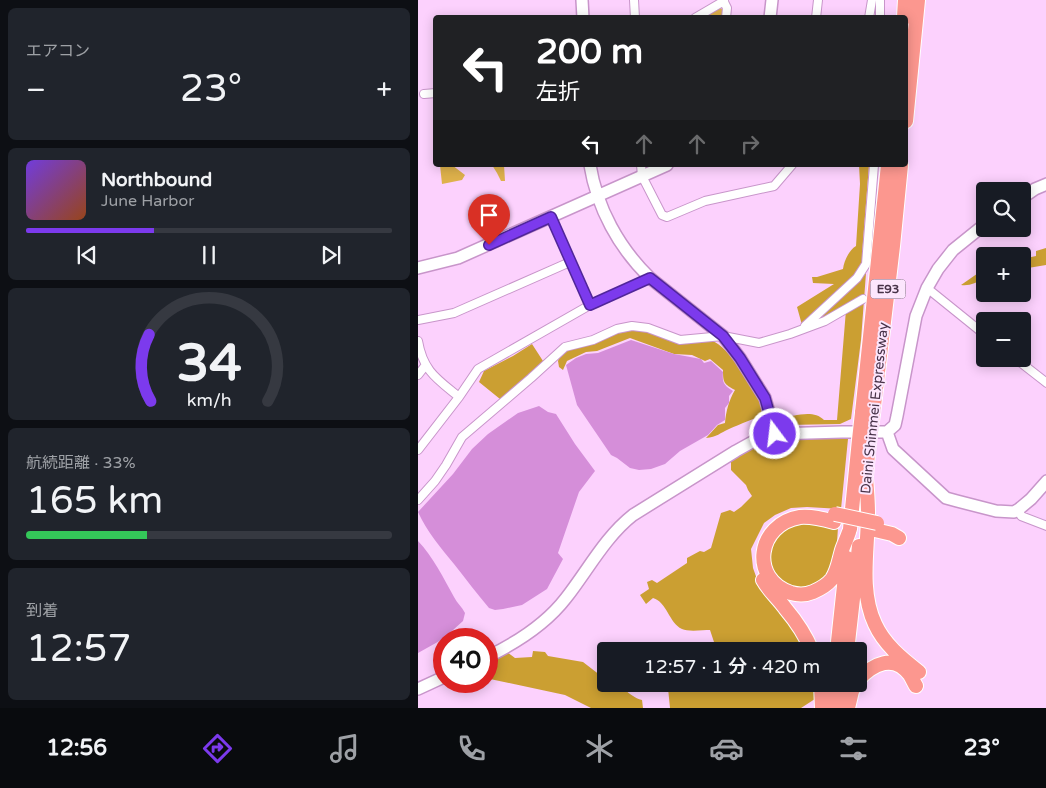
<!DOCTYPE html>
<html lang="ja">
<meta charset="utf-8">
<style>
:root{--surface:#171b24;--page:#20242c;--text:#f1f3f6;--muted:#9ea1a6;--line:#363941;--accent:#7c3aed}
body{margin:0;font-family:"Varela Round","Noto Sans JP",sans-serif;background:var(--page);color:var(--text);height:100vh;display:flex;flex-direction:column;font-size:19px;white-space:nowrap}
*{box-sizing:border-box;margin:0}
p{font-size:16px;color:var(--muted)}
.icon{flex:none;width:28px;height:28px;fill:none;stroke:currentColor;stroke-width:2;stroke-linecap:round;stroke-linejoin:round}
.map{position:relative;flex:1;overflow:hidden}
.details{display:flex;flex-direction:column;gap:8px;padding:8px;background:#0d0f14;width:418px}
.details>*{flex:none}
.top-card{position:absolute;left:15px;top:15px;width:475px;height:152px;border-radius:5px;box-shadow:0 2px 12px #0003;background:#202124;color:#fff;overflow:hidden}
.tools{position:absolute;left:558px;top:182px;display:grid;gap:10px}
.tools a{display:grid;place-items:center;width:55px;height:55px;border-radius:5px;background:var(--surface);box-shadow:0 2px 12px #0003;font-size:25px}
.speed{position:absolute;left:15px;top:628px;display:flex;gap:10px;font-size:25px;font-weight:700;text-align:center}
.speed>*{display:grid;place-content:center;width:65px;height:65px;border-radius:50%;background:var(--surface);box-shadow:0 2px 12px #0003;line-height:1}
.speed .limit{border:8px solid #d22;background:#fff;color:#111}
.pin{position:absolute;display:grid;place-items:center;width:42px;height:42px;color:#fff;margin:-51px -21px;border-radius:50% 50% 50% 0;rotate:-45deg;box-shadow:0 0 5px #0007}
.pin .icon{rotate:45deg}
.me{position:absolute;width:55px;margin:-28px;rotate:345deg;stroke-linejoin:round;filter:drop-shadow(0 0 4px #0008)}
.turn{display:flex;align-items:center;gap:18px;height:105px;padding:0 20px;font-size:22px}
.turn .icon{width:65px;height:65px;stroke-width:2.5}
.turn b{display:block;font-size:35px;line-height:42px}
.lanes{display:flex;align-items:center;height:48px;padding:0 20px;background:#0003;justify-content:center;gap:25px;direction:ltr}
.lanes .off{opacity:.35}
.big{font-size:38px;font-weight:600;line-height:1.1}
.details .tile{flex:1;display:flex;flex-direction:column;justify-content:center;gap:8px;min-width:0;padding:0 18px;border-radius:8px;background:var(--page)}
.details .dial{align-items:center;gap:0}
.dial svg{height:130px;overflow:visible;fill:none;stroke:var(--line);stroke-width:7;stroke-linecap:round;text-anchor:middle}
.dial text{fill:var(--text);stroke:none}
.song{display:flex;align-items:center;gap:15px}
.cover{width:60px;height:60px;border-radius:8px;background:linear-gradient(135deg,hsl(260 70% 55%),hsl(20 70% 35%))}
.played{height:5px;border-radius:2px;background:linear-gradient(90deg,var(--accent) 35%,var(--line) 35%)}
.keys{display:flex;justify-content:space-around;direction:ltr}
.heat{display:flex;justify-content:space-between;align-items:center;font-size:28px;direction:ltr}
.charge{height:8px;border-radius:4px;background:linear-gradient(90deg,#34c759 33%,var(--line) 0)}
.trip{position:absolute;left:179px;top:642px;width:270px;height:50px;border-radius:5px;background:var(--surface);box-shadow:0 2px 12px #0003;font-weight:600;line-height:50px;text-align:center}
.dock{display:flex;height:80px;justify-content:space-around;align-items:center;background:#090b0e;color:var(--muted)}
.dock .icon{width:35px;height:35px}
.dock .selected{color:var(--accent)}
.dock b{font-size:22px;color:var(--text)}
main{display:flex;flex:1;min-height:0}
.map>svg:first-child{display:block}
</style>
<main>
<section class="details">
<div class="tile"><p>エアコン</p>
<div class="heat"><a>−</a><b class="big">23°</b><a>+</a></div>
</div>
<div class="tile">
<div class="song"><i class="cover"></i><div><b>Northbound</b><p>June Harbor</p></div></div>
<div class="played"></div>
<div class="keys"><svg class="icon" aria-label="previous" viewBox="0 0 24 24"><path d="M18 5L8 12l10 7zM5 5v14"/></svg><svg class="icon" aria-label="pause" viewBox="0 0 24 24"><path d="M8 5v14M16 5v14"/></svg><svg class="icon" aria-label="next" viewBox="0 0 24 24"><path d="M6 5l10 7-10 7zM19 5v14"/></svg></div>
</div>
<div class="tile dial"><svg viewBox="0 0 100 80">
<path d="M14 69A42 42 0 1 1 86 69"/>
<path d="M14 69A42 42 0 0 1 13 28" stroke="#7c3aed"/>
<text x="50" y="56" font-size="32" font-weight="700">34</text>
<text x="50" y="72" font-size="11">km/h</text>
</svg></div>
<div class="tile"><p>航続距離 · 33%</p><b class="big">165 km</b><div class="charge"></div></div>
<div class="tile"><p>到着</p><b class="big">12:57</b></div>
</section>
<div class="map">
<svg width="629" height="708" viewBox="0 0 629 708">
<rect width="100%" height="100%" fill="#fcd1fd"/>
<path fill="#deb14b" d="M 303,8 L 305,11 L 305,17 L 284,18 Z
M 22,165 L 34,165 L 47,175 L 44,180 L 24,184 Z
M 74,165 L 86,165 L 87,181 L 83,181 L 79,173 Z"/>
<path fill="#cb9f32" d="M 441,165 L 451,165 L 444,255 L 445,262 L 439,274 L 384,325 L 379,307 L 416,284 L 395,283 L 394,277 L 399,277 L 425,269 C 426,261 431,250 438,246 L 442,184 Z
M 628,248 L 628,265 L 604,269 L 604,259 L 618,256 L 618,251 Z
M 566,269 L 566,278 C 558,283 552,286 543,285 Z
M 448,273 L 443,340 L 433,419 L 422,424 L 369,425 L 362,419 C 376,416 395,409 406,420 L 419,420 L 428,310 L 394,323 Z
M 221,328 L 247,337 L 294,341 C 310,346 335,385 342,401 C 344,405 345,411 346,416 C 335,418 323,424 311,429 C 302,433 299,437 288,438 L 300,425 L 307,423 C 308,411 311,400 317,390 C 306,384 305,383 305,370 L 292,359 L 287,361 L 274,355 L 256,354 L 212,338 L 179,351 L 168,352 L 149,361 L 145,370 L 141,367 L 140,361 L 142,356 L 147,352 L 155,348 L 164,345 L 172,345 L 195,333 Z
M 114,344 L 125,361 L 112,375 L 82,399 L 61,382 L 66,371 L 95,356 Z
M 384,437 L 430,439 L 423,509 L 389,507 L 373,508 L 357,515 L 346,523 L 333,549 L 335,568 L 340,582 L 377,628 L 388,651 L 299,651 L 292,630 C 285,630 270,632 264,629 C 251,623 249,602 235,598 L 228,604 L 222,595 L 231,589 L 229,582 L 234,580 L 239,583 L 269,563 L 269,558 L 282,551 L 286,552 L 293,548 L 303,513 L 312,510 L 316,512 L 323,507 L 334,496 L 330,490 L 328,485 L 313,470 L 313,461 L 326,452 L 359,439 Z
M 386,521 L 420,527 L 419,543 L 412,575 L 401,584 L 383,589 L 367,584 L 356,573 L 351,557 L 353,546 L 359,535 L 366,530 Z
M 115,651 L 127,652 L 130,656 L 165,662 L 187,679 L 188,684 C 207,684 209,696 224,700 L 225,708 L 173,708 L 147,695 L 72,679 L 75,672 L 73,668 L 69,667 L 69,662 L 89,652 L 97,658 L 114,657 Z
M 247,684 L 258,684 L 263,687 L 283,686 L 283,684 L 397,684 L 400,697 L 383,708 L 252,708 L 250,688 Z"/>
<path fill="#d58ed9" d="M 213,340 L 256,354 L 283,359 L 286,363 L 293,361 L 305,372 C 304,383 306,385 315,391 L 311,396 L 311,403 L 307,408 L 307,420 L 299,425 L 290,435 L 262,451 L 247,464 L 233,469 L 221,470 L 212,468 L 199,458 L 193,455 L 159,405 L 148,365 L 158,358 L 168,354 L 180,353 Z
M 121,406 L 130,412 L 138,414 L 157,444 L 177,471 L 161,492 L 140,553 L 145,559 L 129,589 L 104,605 L 85,609 L 77,610 L 71,608 C 59,594 48,579 36,564 C 23,548 9,532 0,512 L 35,474 L 54,449 L 70,434 L 100,413 Z
M 0,541 C 14,555 26,579 36,597 C 39,603 44,607 47,613 L 45,621 L 25,639 L 0,653 Z"/>
<g fill="none" stroke-linecap="round" stroke-linejoin="round">
<g stroke="#c895ca" stroke-width="10">
<path id="street" d="M 216,0 L 217,18
M 305,0 L 309,8 L 308,18
M 277,18 L 306,1
M 398,18 L 400,0
M 451,18 L 454,0
M 462,18 L 462,0
M 6,94 L 18,93
M 223,165 L 224,176 L 244,215 L 249,217 L 287,201 L 356,186 L 374,165
M 133,217 L 172,305
M 509,288 L 566,334
M 0,320 L 36,313 L 152,262
M 387,326 L 439,278 L 448,264 L 456,165
M 0,341 C 5,371 19,379 41,397
M 598,359 L 629,383
M 0,375 L 7,366
M 0,450 L 41,397 L 60,369 L 172,305 L 232,278
M 0,500 L 17,481 L 28,465 L 44,437 L 113,378 L 147,347 L 175,340 L 199,329 L 214,326 L 230,328 L 262,340 L 305,336 L 341,343 L 372,334 L 407,321 L 445,299
M 601,509 L 603,516 L 629,526"/>
</g>
<g stroke="#c895ca" stroke-width="14">
<path id="secondary" d="M 164,0 L 165,18
M 352,18 L 354,0
M 172,165 C 179,208 201,248 232,278 L 305,336 L 322,358 L 347,398 L 357,434
M 604,198 L 617,189 L 629,184
M 0,268 L 40,258 L 249,165
M 469,432 L 475,449 L 528,498 L 539,501 L 578,511 L 596,512 L 601,509 L 613,499 L 629,481
M 69,657 C 98,643 128,624 148,598 C 170,570 187,537 215,515 L 318,451 L 336,441 L 357,434 L 424,432 L 469,432 L 477,425 L 479,416 L 498,316 L 509,288 L 520,269 L 535,250 L 566,225
M 0,689 L 26,677"/>
</g>
<g stroke="#fff" stroke-width="16">
<path id="highway" d="M 486,18 L 487,0
M 488,121 L 500,0
M 444,413 L 470,165
M 455,414 L 475,246 L 483,165
M 448,478 C 449,490 450,501 450,513 C 450,549 441,590 457,624 C 466,644 483,658 501,672
M 447,488 L 451,441
M 416,522 C 405,519 394,516 382,517 C 339,524 331,579 373,593 C 380,595 388,595 395,592 C 402,589 409,585 414,579 C 420,570 421,560 424,550 C 426,544 429,538 431,532
M 432,529 L 441,440
M 457,530 L 474,534 L 481,538
M 345,580 C 351,591 360,598 367,608 C 378,621 388,636 394,651
M 419,651 L 429,558
M 429,651 L 441,546
M 440,680 C 455,664 476,653 492,675 C 494,678 496,683 498,686
M 403,684 L 404,708
M 413,708 L 415,684
M 423,708 L 425,684
M 430,708 L 434,691 L 438,684"/>
</g>
<use href="#street" stroke="#fff" stroke-width="8"/>
<use href="#secondary" stroke="#fff" stroke-width="11"/>
<use href="#highway" stroke="#fc978f" stroke-width="14"/>
<g stroke="#fff" stroke-width="16" stroke-linecap="butt">
<path id="highway-bridge" d="M 441,440 L 444,413
M 451,441 L 455,414
M 417,514 L 459,523"/>
</g>
<use href="#highway-bridge" stroke="#fc978f" stroke-width="14"/>
</g>
<g fill="none" stroke-linecap="round" stroke-linejoin="round">
<g stroke="#51269a" stroke-width="12">
<path id="route" d="M 71,245 L 133,217 L 172,305 L 232,278 L 305,336 L 322,358 L 347,398 L 357,434"/>
</g>
<use href="#route" stroke="#7c3aed" stroke-width="9"/>
</g>
<g text-anchor="middle" stroke-width="4" stroke-linejoin="round" paint-order="stroke">
<rect fill="#fce6fd" stroke="#7e697f" stroke-width="1" x="452.5" y="279.5" width="35" height="19" rx="4"/>
<g font-size="12" font-weight="bold" fill="#483349">
<text x="470" y="293">E93</text>
</g>
<g font-size="14" fill="#483349" stroke="#fce6fd">
<text transform="translate(456 408) rotate(-84)" y="5">Daini Shinmei Expressway</text>
</g>
</g>
</svg>
<div class="tools">
<a><svg class="icon" aria-label="search" viewBox="0 0 24 24"><circle cx="10" cy="10" r="6"/><path d="M15 15l6 6"/></svg></a>
<a>+</a>
<a>−</a>
</div>
<div class="speed"><div class="limit">40</div></div>
<div class="pin" style="left:71px;top:245px;background:#d93025"><svg class="icon" aria-label="arrive" viewBox="0 0 24 24"><path d="M6 21V4h12l-3 4 3 4H6"/></svg></div>
<svg class="me" style="left:357px;top:434px" viewBox="-20 -20 40 40"><circle r="17" fill="#7c3aed" stroke="#fff" stroke-width="3"/><path d="M0-11L8 9 0 5-8 9z" fill="#fff"/></svg>
<div class="trip">12:57 · 1 分 · 420 m</div>
<div class="top-card">
<div class="turn"><svg class="icon" aria-label="left" viewBox="0 0 24 24"><path d="M17 20v-9H6M10 6l-5 5 5 5"/></svg><div><b>200 m</b>左折</div></div>
<div class="lanes"><svg class="icon" aria-label="left" viewBox="0 0 24 24"><path d="M17 20v-9H6M10 6l-5 5 5 5"/></svg><svg class="icon off" aria-label="ahead" viewBox="0 0 24 24"><path d="M12 20V5M6 11l6-6 6 6"/></svg><svg class="icon off" aria-label="ahead" viewBox="0 0 24 24"><path d="M12 20V5M6 11l6-6 6 6"/></svg><svg class="icon off" aria-label="right" viewBox="0 0 24 24"><path d="M7 20v-9h11M14 6l5 5-5 5"/></svg></div>
</div>
</div>
</main>
<nav class="dock">
<b>12:56</b>
<svg class="icon selected" aria-label="directions" viewBox="0 0 24 24"><path d="M12 3l9 9-9 9-9-9zM9 14v-3h6M13 9l2 2-2 2"/></svg>
<svg class="icon" aria-label="music" viewBox="0 0 24 24"><path d="M9 18V5l10-2v13"/><circle cx="6" cy="18" r="3"/><circle cx="16" cy="16" r="3"/></svg>
<svg class="icon" aria-label="phone" viewBox="0 0 24 24"><path d="M5 4h4l2 5-3 2q2 4 5 5l2-3 5 2v4C11 20 4 13 5 4z"/></svg>
<svg class="icon" aria-label="climate" viewBox="0 0 24 24"><path d="M12 3v18M4 7l16 10M4 17L20 7"/></svg>
<svg class="icon" aria-label="car" viewBox="0 0 24 24"><path d="M5 17H2v-5l4-1 3-4h7l3 4 3 1v5h-3M9 17h6M6 11h13"/><circle cx="7" cy="17" r="2"/><circle cx="17" cy="17" r="2"/></svg>
<svg class="icon" aria-label="filters" viewBox="0 0 24 24"><path d="M4 7h16M4 17h16"/><circle cx="9" cy="7" r="2"/><circle cx="15" cy="17" r="2"/></svg>
<b>23°</b>
</nav>
